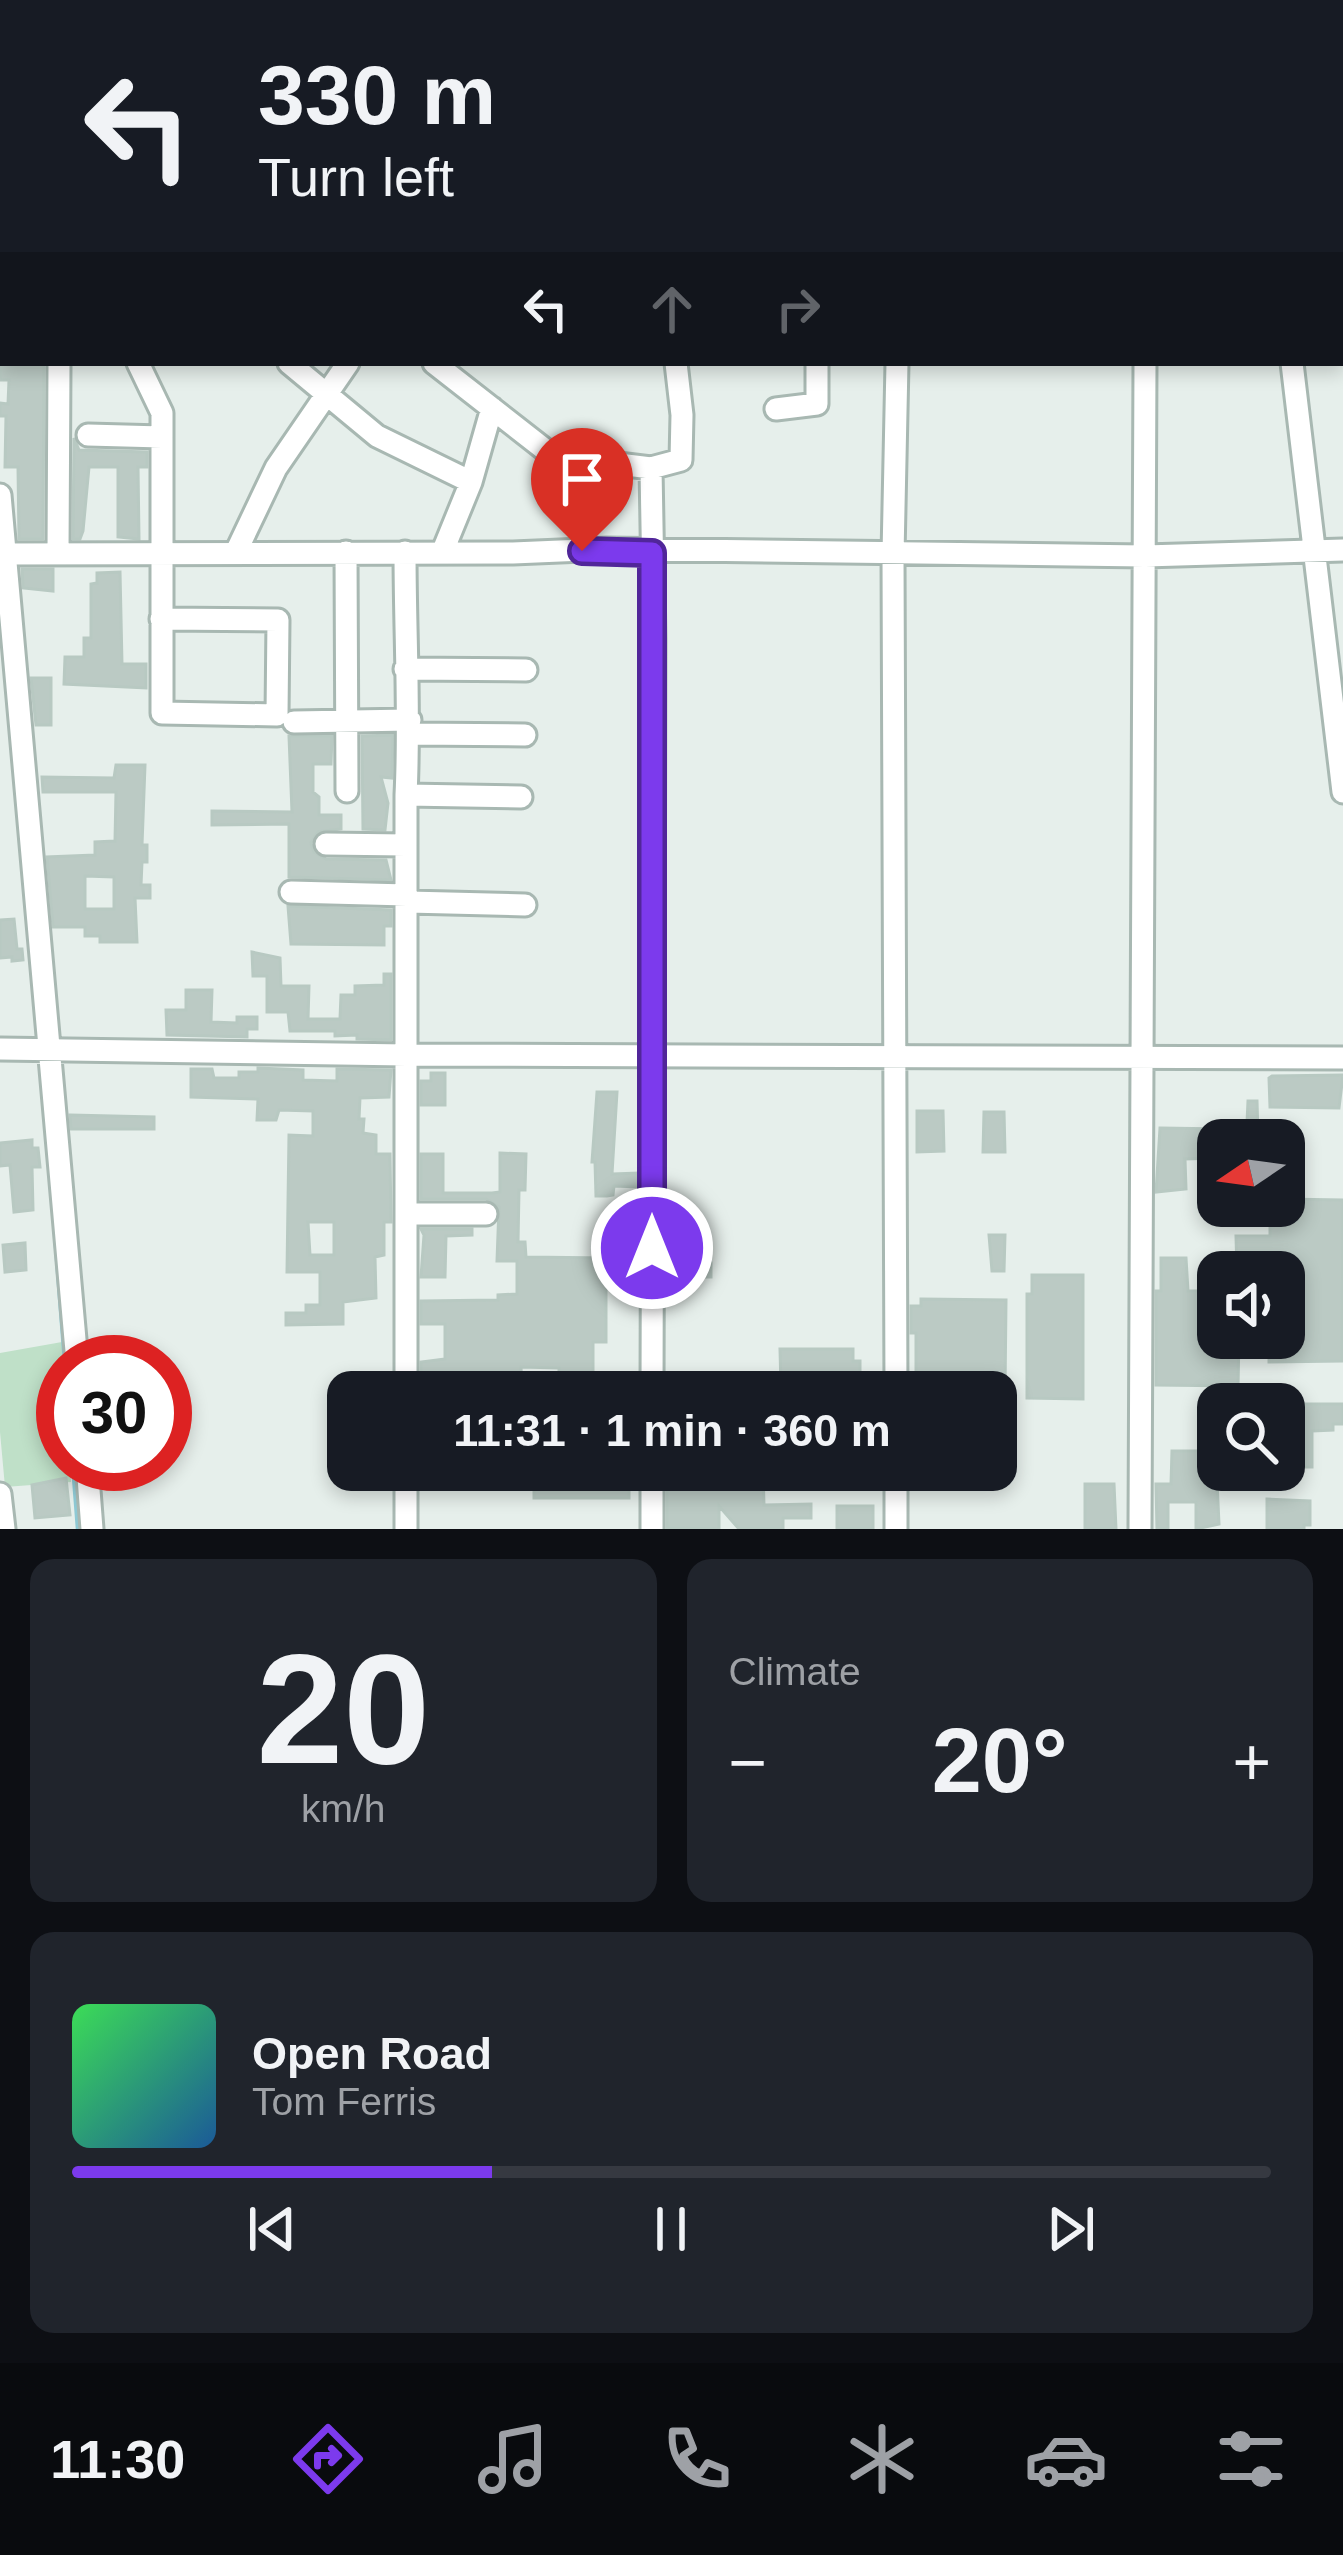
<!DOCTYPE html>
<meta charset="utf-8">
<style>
:root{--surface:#171b24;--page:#20242c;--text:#f1f3f6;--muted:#9ea1a6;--line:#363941;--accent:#7c3aed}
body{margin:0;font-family:Helvetica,sans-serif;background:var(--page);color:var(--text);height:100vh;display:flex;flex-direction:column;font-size:45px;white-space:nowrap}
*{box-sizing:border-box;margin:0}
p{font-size:39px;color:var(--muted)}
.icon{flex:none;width:66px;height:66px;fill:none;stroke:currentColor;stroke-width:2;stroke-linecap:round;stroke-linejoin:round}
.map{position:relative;height:1529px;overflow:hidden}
.details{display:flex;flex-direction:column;gap:30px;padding:30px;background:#0d0f14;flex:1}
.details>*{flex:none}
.top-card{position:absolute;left:0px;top:0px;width:1344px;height:366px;box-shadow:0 6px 18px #0003;background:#171b24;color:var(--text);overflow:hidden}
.needle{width:78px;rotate:257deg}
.controls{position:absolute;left:1197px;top:1119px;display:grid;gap:24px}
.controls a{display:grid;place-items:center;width:108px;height:108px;border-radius:24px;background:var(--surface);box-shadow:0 6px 18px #0003;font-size:60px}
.speed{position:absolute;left:36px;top:1335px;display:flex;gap:24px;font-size:60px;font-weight:700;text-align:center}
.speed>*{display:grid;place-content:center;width:156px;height:156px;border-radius:50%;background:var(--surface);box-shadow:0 6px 18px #0003;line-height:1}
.speed .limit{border:18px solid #d22;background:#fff;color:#111}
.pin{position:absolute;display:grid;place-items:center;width:102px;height:102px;color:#fff;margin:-123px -51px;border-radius:50% 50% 50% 0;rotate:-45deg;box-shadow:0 0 12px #0007}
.pin .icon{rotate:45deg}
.me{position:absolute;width:132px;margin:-66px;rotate:0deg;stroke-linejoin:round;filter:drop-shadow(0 0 9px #0008)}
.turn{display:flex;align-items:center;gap:42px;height:252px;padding:0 60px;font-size:54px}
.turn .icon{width:156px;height:156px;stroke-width:2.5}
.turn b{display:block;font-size:84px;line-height:102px}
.lanes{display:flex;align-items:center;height:114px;padding:0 60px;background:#0003;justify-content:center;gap:60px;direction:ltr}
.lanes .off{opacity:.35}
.big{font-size:90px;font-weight:700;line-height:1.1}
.details .tile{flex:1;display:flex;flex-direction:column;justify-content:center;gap:18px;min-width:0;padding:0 42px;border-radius:24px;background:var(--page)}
.details .dial{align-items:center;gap:0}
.dial b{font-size:156px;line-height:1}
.song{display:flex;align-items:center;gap:36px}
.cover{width:144px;height:144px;border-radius:18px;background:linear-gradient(135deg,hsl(130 70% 55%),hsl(210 70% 35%))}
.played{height:12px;border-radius:6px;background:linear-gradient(90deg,var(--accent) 35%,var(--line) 35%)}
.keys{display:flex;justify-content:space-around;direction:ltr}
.heat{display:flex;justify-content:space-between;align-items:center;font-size:66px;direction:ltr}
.details .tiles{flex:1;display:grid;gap:30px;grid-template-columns:1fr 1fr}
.tile:last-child{grid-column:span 2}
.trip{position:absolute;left:327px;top:1371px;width:690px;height:120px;border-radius:24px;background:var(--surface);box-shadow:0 6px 18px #0003;font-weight:700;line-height:120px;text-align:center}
.tab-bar{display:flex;height:192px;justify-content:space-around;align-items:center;background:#090b0e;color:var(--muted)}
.tab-bar .icon{width:84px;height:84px}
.tab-bar .on{color:var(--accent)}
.tab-bar b{font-size:54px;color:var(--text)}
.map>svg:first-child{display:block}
</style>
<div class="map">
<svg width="1343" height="1529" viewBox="0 0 1343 1529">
<rect width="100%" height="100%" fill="#e6efeb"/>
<path fill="#bfe0c8" d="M 62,1342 L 63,1464 L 70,1464 L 71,1482 L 5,1487 L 0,1432 L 0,1353 Z"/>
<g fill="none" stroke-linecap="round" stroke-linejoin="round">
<path stroke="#8ec9d4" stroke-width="4.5" d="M 55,1233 L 65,1362
M 73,1464 L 78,1529"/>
</g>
<path fill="#bbcac4" stroke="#b8c9c2" stroke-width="3" fill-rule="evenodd" d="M 0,363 L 41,363 L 44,367 L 43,539 L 19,539 L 18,467 L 5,467 L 6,416 L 0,416 L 0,403 L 8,404 L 9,380 L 0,380 Z
M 74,438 L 79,450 L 147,452 L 147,467 L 138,467 L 139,539 L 118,537 L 118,467 L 89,467 L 83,531 L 80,539 L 73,539 Z
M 22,569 L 53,569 L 53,591 L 23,588 Z
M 120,572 L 122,664 L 146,664 L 146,688 L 64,684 L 65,657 L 84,657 L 84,638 L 91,638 L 91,584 L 97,583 L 97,573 Z
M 31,678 L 51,678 L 51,725 L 36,725 Z
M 393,735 L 392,778 L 381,777 L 388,803 L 385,830 L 363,829 L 362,736 Z
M 289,736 L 332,736 L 331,764 L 313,764 L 313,792 L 319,797 L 319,815 L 341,815 L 341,829 L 318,832 L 311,843 L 314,852 L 326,859 L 386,860 L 391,880 L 289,877 L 289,824 L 212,825 L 212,811 L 292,812 Z
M 116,765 L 145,765 L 142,845 L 147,845 L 147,862 L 142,862 L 141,885 L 150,885 L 150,898 L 135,898 L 137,942 L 100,942 L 100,936 L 85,936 L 85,927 L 53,927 L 47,857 L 95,855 L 95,842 L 115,841 L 116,792 L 43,792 L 42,777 L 114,778 ZM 85,876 L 114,877 L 114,909 L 85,909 Z
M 288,906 L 391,910 L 391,926 L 384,926 L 384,945 L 291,944 Z
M 14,919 L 17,949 L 22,949 L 23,960 L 12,961 L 12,957 L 0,958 L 0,920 Z
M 252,952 L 280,958 L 281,986 L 309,986 L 308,1019 L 340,1019 L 341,995 L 355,995 L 355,986 L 384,985 L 384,974 L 391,974 L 391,1040 L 357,1039 L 357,1035 L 335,1036 L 335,1031 L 290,1031 L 288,1012 L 267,1012 L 267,976 L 253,976 Z
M 186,990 L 212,990 L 211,1022 L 237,1023 L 237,1017 L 257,1017 L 257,1029 L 247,1029 L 247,1037 L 167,1035 L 166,1010 L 186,1010 Z
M 258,1068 L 303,1070 L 303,1080 L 337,1081 L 337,1069 L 391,1070 L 389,1097 L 360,1098 L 359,1119 L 364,1119 L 363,1133 L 376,1135 L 376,1154 L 390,1154 L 391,1222 L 384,1222 L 384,1255 L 375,1257 L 376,1298 L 343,1302 L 343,1324 L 286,1325 L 286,1313 L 306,1313 L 306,1305 L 320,1305 L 320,1272 L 287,1272 L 289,1135 L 313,1136 L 313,1111 L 279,1110 L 276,1120 L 257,1120 L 258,1099 L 191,1097 L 191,1069 L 212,1069 L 214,1078 L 239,1078 L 239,1072 L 258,1072 ZM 308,1222 L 334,1222 L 334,1255 L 310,1255 Z
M 431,1073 L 445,1073 L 445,1105 L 421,1105 L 421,1081 L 431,1081 Z
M 1343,1075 L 1339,1108 L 1270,1107 L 1269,1078 L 1272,1076 Z
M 597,1092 L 617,1092 L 612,1174 L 638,1173 L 638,1187 L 614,1186 L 613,1195 L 607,1196 L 596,1196 L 595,1162 L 592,1162 Z
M 1248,1101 L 1257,1101 L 1258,1135 L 1239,1136 L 1239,1123 L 1247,1123 Z
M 917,1111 L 943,1111 L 944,1151 L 917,1152 Z
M 984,1112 L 1004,1112 L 1005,1152 L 983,1152 Z
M 70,1115 L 154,1117 L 154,1129 L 71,1129 Z
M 1160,1128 L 1223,1129 L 1223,1140 L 1215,1141 L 1215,1158 L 1185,1159 L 1186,1189 L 1156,1192 Z
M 32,1140 L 32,1148 L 38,1148 L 40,1167 L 32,1167 L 33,1210 L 14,1212 L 10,1165 L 0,1166 L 0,1143 Z
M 500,1153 L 526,1154 L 525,1190 L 519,1190 L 518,1242 L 525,1242 L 526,1257 L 606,1258 L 606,1342 L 593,1342 L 593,1373 L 582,1373 L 582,1392 L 559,1392 L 559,1368 L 521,1367 L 522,1392 L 498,1392 L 498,1386 L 460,1386 L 460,1392 L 421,1392 L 421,1362 L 445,1359 L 445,1324 L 421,1324 L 421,1301 L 498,1300 L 498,1295 L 517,1294 L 517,1261 L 497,1261 L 499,1207 L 486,1199 L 421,1199 L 421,1154 L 443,1154 L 443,1193 L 492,1193 L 500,1192 Z
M 1284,1199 L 1343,1200 L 1342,1361 L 1269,1362 L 1269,1338 L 1284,1338 L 1284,1272 L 1237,1272 L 1236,1236 L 1270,1236 L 1270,1206 L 1284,1206 Z
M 421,1229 L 472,1229 L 472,1235 L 446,1236 L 445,1277 L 421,1277 L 424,1235 Z
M 989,1235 L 1005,1235 L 1004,1271 L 992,1271 Z
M 25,1243 L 26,1270 L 5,1272 L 3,1245 Z
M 1161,1258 L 1186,1258 L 1188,1291 L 1218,1291 L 1218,1338 L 1239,1338 L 1238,1386 L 1156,1385 L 1156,1291 L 1161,1291 Z
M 667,1262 L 711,1263 L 711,1277 L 667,1277 Z
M 1032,1275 L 1083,1275 L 1083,1399 L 1027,1398 L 1027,1294 L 1032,1294 Z
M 921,1299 L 1006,1300 L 1005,1392 L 916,1392 L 916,1333 L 911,1333 L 911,1306 L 921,1306 Z
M 780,1349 L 853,1349 L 853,1361 L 860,1361 L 860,1383 L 781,1387 Z
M 1284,1404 L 1343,1404 L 1343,1424 L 1333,1424 L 1333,1430 L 1312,1431 L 1312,1467 L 1284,1467 Z
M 1172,1451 L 1218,1451 L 1218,1470 L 1255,1470 L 1255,1481 L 1217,1481 L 1219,1524 L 1196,1529 L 1196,1502 L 1168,1502 L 1168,1529 L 1157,1529 L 1156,1484 L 1171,1484 Z
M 594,1470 L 620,1470 L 620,1486 L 629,1486 L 629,1498 L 534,1498 L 534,1478 L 568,1479 L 568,1486 L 594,1486 Z
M 667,1470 L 711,1470 L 711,1479 L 738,1479 L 738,1472 L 763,1470 L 764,1505 L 811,1504 L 811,1518 L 783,1518 L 783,1529 L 739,1529 L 719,1506 L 719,1529 L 667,1528 Z
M 66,1478 L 70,1515 L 35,1518 L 32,1485 Z
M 1085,1484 L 1114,1484 L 1116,1529 L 1085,1529 Z
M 1267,1499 L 1310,1501 L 1310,1525 L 1304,1525 L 1304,1529 L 1267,1529 Z
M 837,1506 L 873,1506 L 873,1529 L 837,1529 Z"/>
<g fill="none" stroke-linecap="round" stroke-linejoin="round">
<g stroke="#a8b8b2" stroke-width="27">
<path id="minor" d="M 200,0 L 200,3
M 364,0 L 364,3
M 413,0 L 414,3
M 800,0 L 800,3
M 901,0 L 901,3
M 1144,0 L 1144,3
M 1247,0 L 1248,3
M 519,3 L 519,0
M 603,3 L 603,0
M 0,125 L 3,124
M 1341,180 L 1343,180
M 0,234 L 3,234
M 0,345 L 3,345
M 1341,351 L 1343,350
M 138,363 L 162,413 L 162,713 L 277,715 L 278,620 L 161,619
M 289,363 L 377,436 L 471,482
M 434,363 L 553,456 L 651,468 L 654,640 L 652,1392
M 1292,363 L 1343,792
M 776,409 L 817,404 L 817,363
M 88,435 L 162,437
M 651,468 L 681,460 L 682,415 L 676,363
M 0,495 L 77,1362
M 236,552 L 276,468 L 348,363
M 346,552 L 347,791
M 405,552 C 405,634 410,714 406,795 L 406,1392
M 442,553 L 471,482 L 492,408
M 0,554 L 513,553 L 607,549 L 1145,556 L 1343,550
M 58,554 L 59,363
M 405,669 L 526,670
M 294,722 L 410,720
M 409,734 L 525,735
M 406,795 L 521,797
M 326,844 L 406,845
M 291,892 L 407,895
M 408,902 L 525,905
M 0,1049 L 407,1055 L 1343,1058
M 406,1214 L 486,1214
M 896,1392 L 893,555 L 897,363
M 87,1464 L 92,1529
M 652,1470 L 652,1529
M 0,1494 L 4,1529
M 406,1529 L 406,1470
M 896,1529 L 896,1470
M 1140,1529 L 1145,363"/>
</g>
<use href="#minor" stroke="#fff" stroke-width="21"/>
</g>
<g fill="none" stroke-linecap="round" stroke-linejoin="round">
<g stroke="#51269a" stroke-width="30">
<path id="route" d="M 582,551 L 652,553 L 652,1248"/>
</g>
<use href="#route" stroke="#7c3aed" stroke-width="21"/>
</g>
</svg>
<div class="controls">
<a><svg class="needle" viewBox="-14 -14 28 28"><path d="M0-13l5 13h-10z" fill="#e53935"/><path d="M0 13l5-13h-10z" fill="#9ea1a6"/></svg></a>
<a><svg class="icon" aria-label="sound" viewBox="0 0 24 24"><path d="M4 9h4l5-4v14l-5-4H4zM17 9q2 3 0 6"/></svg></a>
<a><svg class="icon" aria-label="search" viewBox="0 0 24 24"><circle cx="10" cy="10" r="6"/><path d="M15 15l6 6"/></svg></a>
</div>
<div class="speed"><div class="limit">30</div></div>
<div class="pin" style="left:582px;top:551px;background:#d93025"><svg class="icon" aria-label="arrive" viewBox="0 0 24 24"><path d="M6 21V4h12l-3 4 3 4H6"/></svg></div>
<svg class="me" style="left:652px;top:1248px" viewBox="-20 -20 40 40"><circle r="17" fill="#7c3aed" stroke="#fff" stroke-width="3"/><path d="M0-11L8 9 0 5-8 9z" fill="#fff"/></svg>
<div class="trip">11:31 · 1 min · 360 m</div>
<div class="top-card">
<div class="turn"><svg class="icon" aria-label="left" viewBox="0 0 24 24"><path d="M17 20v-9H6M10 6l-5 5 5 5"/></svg><div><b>330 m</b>Turn left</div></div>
<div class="lanes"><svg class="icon" aria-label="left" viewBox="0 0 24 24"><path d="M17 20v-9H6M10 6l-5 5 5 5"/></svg><svg class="icon off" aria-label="ahead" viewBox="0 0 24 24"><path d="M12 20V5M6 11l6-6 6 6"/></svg><svg class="icon off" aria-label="right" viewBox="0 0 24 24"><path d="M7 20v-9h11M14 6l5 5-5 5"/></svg></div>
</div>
</div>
<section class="details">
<div class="tiles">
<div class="tile dial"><b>20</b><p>km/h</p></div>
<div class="tile"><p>Climate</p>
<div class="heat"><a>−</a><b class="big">20°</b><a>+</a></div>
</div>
<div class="tile">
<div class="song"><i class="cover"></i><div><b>Open Road</b><p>Tom Ferris</p></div></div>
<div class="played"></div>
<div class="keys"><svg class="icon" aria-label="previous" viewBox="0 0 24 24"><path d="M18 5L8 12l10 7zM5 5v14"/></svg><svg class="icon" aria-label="pause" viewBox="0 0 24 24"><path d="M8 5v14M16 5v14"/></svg><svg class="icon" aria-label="next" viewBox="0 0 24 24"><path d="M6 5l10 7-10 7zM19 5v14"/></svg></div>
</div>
</div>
</section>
<nav class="tab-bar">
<b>11:30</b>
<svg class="icon on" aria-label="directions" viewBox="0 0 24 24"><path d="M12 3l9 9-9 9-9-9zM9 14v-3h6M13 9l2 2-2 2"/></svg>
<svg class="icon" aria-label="music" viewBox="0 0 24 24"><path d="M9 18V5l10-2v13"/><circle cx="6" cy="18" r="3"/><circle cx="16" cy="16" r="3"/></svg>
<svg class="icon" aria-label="phone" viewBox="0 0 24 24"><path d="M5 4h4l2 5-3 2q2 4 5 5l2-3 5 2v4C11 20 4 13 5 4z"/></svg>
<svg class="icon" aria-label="climate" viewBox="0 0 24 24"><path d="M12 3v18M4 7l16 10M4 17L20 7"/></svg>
<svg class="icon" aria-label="car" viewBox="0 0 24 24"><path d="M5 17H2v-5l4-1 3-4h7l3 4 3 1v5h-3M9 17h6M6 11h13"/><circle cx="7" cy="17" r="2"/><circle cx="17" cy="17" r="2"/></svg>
<svg class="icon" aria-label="filters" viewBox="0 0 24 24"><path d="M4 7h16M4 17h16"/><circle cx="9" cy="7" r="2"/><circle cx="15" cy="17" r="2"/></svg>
</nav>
